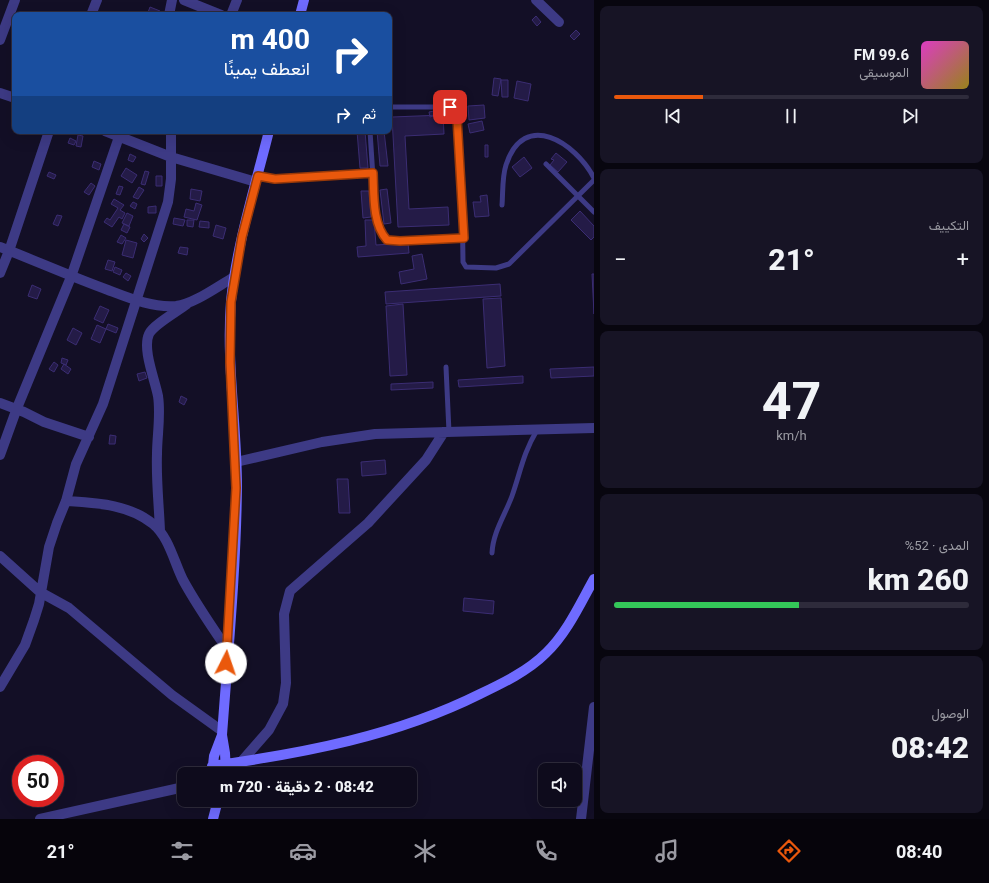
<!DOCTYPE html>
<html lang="ar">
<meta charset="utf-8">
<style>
:root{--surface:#0e0b1c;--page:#171425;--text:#f1f3f6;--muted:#9b9ba3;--line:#2e2b3b;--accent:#ea580c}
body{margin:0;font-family:Roboto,Vazirmatn,sans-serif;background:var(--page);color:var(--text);direction:rtl;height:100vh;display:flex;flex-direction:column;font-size:15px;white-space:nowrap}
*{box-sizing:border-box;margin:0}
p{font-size:13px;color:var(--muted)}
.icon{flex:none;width:22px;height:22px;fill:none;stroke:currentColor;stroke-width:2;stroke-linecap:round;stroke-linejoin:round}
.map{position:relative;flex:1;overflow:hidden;direction:ltr}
.panel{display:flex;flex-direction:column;gap:6px;padding:6px;background:#08060f;width:395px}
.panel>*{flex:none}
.guide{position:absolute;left:12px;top:12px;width:380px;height:122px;border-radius:8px;box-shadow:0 4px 16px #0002,0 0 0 1px var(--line);direction:rtl;background:#1a4fa0;color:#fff;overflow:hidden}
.controls{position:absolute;left:538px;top:763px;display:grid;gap:8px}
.controls a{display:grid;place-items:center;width:44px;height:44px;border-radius:8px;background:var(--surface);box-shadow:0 4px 16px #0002,0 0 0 1px var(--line);font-size:20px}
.speed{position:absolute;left:12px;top:755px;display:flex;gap:8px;font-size:20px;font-weight:700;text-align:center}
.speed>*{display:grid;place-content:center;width:52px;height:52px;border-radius:50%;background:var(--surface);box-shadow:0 4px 16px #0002,0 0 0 1px var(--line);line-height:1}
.speed .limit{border:6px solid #d22;background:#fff;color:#111}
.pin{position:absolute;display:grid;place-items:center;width:34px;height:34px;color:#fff;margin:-17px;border-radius:8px;box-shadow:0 2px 6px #0006}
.me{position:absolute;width:44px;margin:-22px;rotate:4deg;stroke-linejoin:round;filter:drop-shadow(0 0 3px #0008)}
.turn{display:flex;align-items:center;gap:14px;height:84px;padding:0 16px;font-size:18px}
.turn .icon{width:52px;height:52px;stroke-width:2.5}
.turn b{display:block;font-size:28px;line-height:34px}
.then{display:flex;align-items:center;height:38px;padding:0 16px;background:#0003;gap:8px;font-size:15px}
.big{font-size:30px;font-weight:800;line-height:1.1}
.panel .card{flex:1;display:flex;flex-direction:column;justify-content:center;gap:6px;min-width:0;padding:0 14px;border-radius:8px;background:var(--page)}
.panel .dial{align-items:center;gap:0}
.dial b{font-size:52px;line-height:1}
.song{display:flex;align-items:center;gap:12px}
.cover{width:48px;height:48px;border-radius:6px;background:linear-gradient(135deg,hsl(310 70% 55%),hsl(50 70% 35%))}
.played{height:4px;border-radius:2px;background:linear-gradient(90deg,var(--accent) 25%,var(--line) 25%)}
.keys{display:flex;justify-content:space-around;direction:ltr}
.heat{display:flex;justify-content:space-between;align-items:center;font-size:22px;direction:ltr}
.charge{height:6px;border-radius:3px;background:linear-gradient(90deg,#34c759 52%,var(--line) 0)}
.trip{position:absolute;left:177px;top:767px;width:240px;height:40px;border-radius:8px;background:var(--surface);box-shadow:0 4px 16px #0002,0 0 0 1px var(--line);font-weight:800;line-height:40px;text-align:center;direction:rtl}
.tabs{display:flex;height:64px;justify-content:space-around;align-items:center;background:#06040b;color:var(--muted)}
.tabs .icon{width:28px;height:28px}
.tabs .on{color:var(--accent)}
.tabs b{font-size:18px;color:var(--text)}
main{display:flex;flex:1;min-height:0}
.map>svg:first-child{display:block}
</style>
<main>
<section class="panel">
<div class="card">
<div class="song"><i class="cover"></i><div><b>99.6 FM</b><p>الموسيقى</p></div></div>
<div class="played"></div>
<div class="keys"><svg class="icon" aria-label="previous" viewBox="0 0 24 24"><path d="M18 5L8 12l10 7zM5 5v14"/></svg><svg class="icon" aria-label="pause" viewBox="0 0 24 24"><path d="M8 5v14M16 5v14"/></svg><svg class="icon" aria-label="next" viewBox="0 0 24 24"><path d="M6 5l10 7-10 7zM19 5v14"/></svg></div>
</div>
<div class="card"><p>التكييف</p>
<div class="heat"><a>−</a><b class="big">21°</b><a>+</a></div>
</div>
<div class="card dial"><b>47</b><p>km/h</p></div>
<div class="card"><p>المدى · 52%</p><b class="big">260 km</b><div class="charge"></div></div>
<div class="card"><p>الوصول</p><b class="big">08:42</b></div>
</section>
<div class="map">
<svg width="594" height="819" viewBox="0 0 594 819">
<rect width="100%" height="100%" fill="#130f26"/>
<path fill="#241b47" stroke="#3b2d73" d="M 150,7 L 160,11 L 158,15 L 147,15 Z
M 536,16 L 541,22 L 537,26 L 532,20 Z
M 576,30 L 580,34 L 574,40 L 570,36 Z
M 494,78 L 501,79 L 498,96 L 492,95 Z
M 501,80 L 508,80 L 508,97 L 502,97 Z
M 517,81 L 531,84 L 528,101 L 514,98 Z
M 484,105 L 485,118 L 469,120 L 468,106 Z
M 439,110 L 440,114 L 430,117 L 429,112 Z
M 450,110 L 450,113 L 444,115 L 443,111 Z
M 443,115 L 444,134 L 405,136 L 409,209 L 448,207 L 449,225 L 398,227 L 392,117 Z
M 482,121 L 484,130 L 470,133 L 468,124 Z
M 357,131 L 365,131 L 368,168 L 360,168 Z
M 377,131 L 384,131 L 388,166 L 380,166 Z
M 78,135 L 83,136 L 81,147 L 76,146 Z
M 70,138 L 76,141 L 74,145 L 68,143 Z
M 485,145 L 488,145 L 488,157 L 485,157 Z
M 556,153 L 567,162 L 558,172 L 550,165 L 554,160 L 551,159 Z
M 130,154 L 136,157 L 133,162 L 128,160 Z
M 524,157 L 532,168 L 520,177 L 512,167 Z
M 94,161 L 101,164 L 99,170 L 92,167 Z
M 126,168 L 137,175 L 132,183 L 121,176 Z
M 145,171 L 149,172 L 145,185 L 141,184 Z
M 49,172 L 56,175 L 54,179 L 47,176 Z
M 156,176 L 162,176 L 162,186 L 156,186 Z
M 91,183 L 95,186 L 89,195 L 84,192 Z
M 119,186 L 123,187 L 120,195 L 116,194 Z
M 139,187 L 144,190 L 138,199 L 133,197 Z
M 191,189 L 202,191 L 200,201 L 190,199 Z
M 387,189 L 391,223 L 384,224 L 380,190 Z
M 361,191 L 369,191 L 371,217 L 363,218 Z
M 487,195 L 489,216 L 475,217 L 473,202 L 481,202 L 480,196 Z
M 114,199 L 124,205 L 120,210 L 125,213 L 122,219 L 119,217 L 112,227 L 104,222 L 107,218 L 110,220 L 118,208 L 111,204 Z
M 133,202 L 137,204 L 135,209 L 130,206 Z
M 196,203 L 202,205 L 197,220 L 184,217 L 186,209 L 194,211 Z
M 156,206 L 156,213 L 148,213 L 148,207 Z
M 580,211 L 594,226 L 594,237 L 591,240 L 571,220 Z
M 127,213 L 133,216 L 129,226 L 122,223 Z
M 57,215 L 62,216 L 58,226 L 53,224 Z
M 174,218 L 185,220 L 183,226 L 173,224 Z
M 187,220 L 194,220 L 193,227 L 187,226 Z
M 365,220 L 374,220 L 376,245 L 408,243 L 409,253 L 358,257 L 357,247 L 366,246 Z
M 200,221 L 209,222 L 209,228 L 199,227 Z
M 124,224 L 130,227 L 127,233 L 121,230 Z
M 216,225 L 226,228 L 223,239 L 213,236 Z
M 144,234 L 148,238 L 144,242 L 141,239 Z
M 121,235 L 126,238 L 122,244 L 117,242 Z
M 126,240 L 137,243 L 133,258 L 122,255 Z
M 180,247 L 188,248 L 187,255 L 178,253 Z
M 422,254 L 427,279 L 401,284 L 399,272 L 414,269 L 412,256 Z
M 108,260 L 115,262 L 112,271 L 105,269 Z
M 115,267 L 122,270 L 120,275 L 113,272 Z
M 126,273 L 131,276 L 128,281 L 123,277 Z
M 592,274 L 594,274 L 594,314 Z
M 500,284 L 501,296 L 386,304 L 385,292 Z
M 32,285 L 41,289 L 37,299 L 28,296 Z
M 501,298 L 505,366 L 487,368 L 483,299 Z
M 403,304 L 407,375 L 390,376 L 386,306 Z
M 100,306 L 109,310 L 103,323 L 94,319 Z
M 108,324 L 118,328 L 116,333 L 106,329 Z
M 97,325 L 106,329 L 100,343 L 91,339 Z
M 73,328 L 82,333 L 76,345 L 67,340 Z
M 62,358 L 68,360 L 66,365 L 61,363 Z
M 54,362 L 58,365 L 54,372 L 49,369 Z
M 64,364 L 71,369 L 68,374 L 61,369 Z
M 594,367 L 594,376 L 551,378 L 550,369 Z
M 145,372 L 147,378 L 139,381 L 137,374 Z
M 523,376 L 523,383 L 459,387 L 458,380 Z
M 433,382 L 433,388 L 391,390 L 391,384 Z
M 181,396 L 187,399 L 184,405 L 179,402 Z
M 110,435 L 116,436 L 115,444 L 109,444 Z
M 385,460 L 386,474 L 362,476 L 361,462 Z
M 337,479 L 348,479 L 350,513 L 339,513 Z
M 464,598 L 494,601 L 493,614 L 463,611 Z"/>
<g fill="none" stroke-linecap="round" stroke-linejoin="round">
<path stroke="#3d3a85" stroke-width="5" d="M 389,107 L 449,107 L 457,114 L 462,189 L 463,262 L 466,267 L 496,268 L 509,264 L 594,180
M 370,131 L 375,209 L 384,237 L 387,240 L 400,241 L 464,238
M 546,164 L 594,212
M 258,176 L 275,179 L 373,173
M 502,205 C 503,193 502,177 506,165 C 524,109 576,143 594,178
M 446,367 L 449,432
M 492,553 C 493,532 505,515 512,496 C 521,470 523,454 537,430"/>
<path stroke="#3d3a85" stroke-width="10" d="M 184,0 L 221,15
M 536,0 L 559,22
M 91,15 L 97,0
M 169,15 L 172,0
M 231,15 L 237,0
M 0,40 L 15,0
M 0,93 L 15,98
M 105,131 L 171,157 L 256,182
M 0,247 C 36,261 72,277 108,290 C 129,298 153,308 176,306 C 194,304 218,286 234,277
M 0,273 L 9,251 L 49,131
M 0,403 L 24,412 L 44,422 L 89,437
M 0,455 L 17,408 L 71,277 L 121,131
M 236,462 L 322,442 L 375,434 L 594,428
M 66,501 C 96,503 129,504 153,524 C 169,537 174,562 183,580 C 196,604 212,627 227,649
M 160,531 C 159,505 156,480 157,454 C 157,436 161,415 158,396 C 155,380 142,349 149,334 C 153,325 178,311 187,304
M 0,556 L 40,592 L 69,608 L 172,695 L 222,731
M 0,687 L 25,645 L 34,620 L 39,604 L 49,547 L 57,523 L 66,501 L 76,464 L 103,404 L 168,202 L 171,179 L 171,131
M 241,762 L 269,730 L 283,704 L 286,683 L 284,614 L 290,591 L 368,523 L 426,460 L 444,432
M 40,819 L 184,787
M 581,819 L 594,707"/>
<path stroke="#6f6bff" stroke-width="10" d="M 300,15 L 304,0
M 222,735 L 225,753 L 226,774
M 212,766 C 304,753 396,736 480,694 C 503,683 528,671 546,653 C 567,633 580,604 594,579
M 212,774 L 214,756 L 222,735 C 228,653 236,570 237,487 C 237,425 226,363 231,301 C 237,243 255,187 269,131
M 213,819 L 218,800"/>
</g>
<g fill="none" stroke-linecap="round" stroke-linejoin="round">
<g stroke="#983908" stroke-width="10">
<path id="route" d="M 226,663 L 236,488 L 230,362 L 231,302 L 242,237 L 258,176 L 275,179 L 373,173 C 374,193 372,224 387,240 L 400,241 L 464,238 L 457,118 L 455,110 L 450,107"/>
</g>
<use href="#route" stroke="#ea580c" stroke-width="7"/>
</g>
</svg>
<div class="controls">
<a><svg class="icon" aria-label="sound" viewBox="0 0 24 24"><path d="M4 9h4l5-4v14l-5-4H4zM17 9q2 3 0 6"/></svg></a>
</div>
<div class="speed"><div class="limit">50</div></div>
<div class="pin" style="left:450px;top:107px;background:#d93025"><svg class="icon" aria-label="arrive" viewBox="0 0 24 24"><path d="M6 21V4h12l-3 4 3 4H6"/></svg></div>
<svg class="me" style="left:226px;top:663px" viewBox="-20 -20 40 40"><circle r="19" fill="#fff"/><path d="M0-13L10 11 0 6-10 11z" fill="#ea580c"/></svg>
<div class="trip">08:42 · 2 دقيقة · 720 m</div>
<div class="guide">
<div class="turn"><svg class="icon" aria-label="right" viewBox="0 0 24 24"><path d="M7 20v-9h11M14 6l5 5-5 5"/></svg><div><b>400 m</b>انعطف يمينًا</div></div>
<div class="then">ثم<svg class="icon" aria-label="right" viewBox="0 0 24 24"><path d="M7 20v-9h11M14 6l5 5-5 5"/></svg></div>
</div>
</div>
</main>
<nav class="tabs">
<b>08:40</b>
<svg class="icon on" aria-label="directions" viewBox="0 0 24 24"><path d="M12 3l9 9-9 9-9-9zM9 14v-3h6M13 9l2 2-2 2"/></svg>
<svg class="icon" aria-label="music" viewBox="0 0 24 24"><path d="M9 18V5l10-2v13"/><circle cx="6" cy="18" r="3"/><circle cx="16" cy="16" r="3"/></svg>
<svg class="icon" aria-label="phone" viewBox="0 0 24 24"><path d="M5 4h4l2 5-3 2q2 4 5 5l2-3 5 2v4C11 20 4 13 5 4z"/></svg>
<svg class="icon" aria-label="climate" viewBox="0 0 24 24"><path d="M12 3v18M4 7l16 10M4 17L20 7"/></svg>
<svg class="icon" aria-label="car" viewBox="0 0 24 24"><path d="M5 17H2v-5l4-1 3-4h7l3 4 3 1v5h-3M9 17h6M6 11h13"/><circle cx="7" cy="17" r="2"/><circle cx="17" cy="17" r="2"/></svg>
<svg class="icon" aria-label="filters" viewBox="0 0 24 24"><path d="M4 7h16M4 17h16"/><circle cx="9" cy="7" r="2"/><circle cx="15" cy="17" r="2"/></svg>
<b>21°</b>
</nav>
